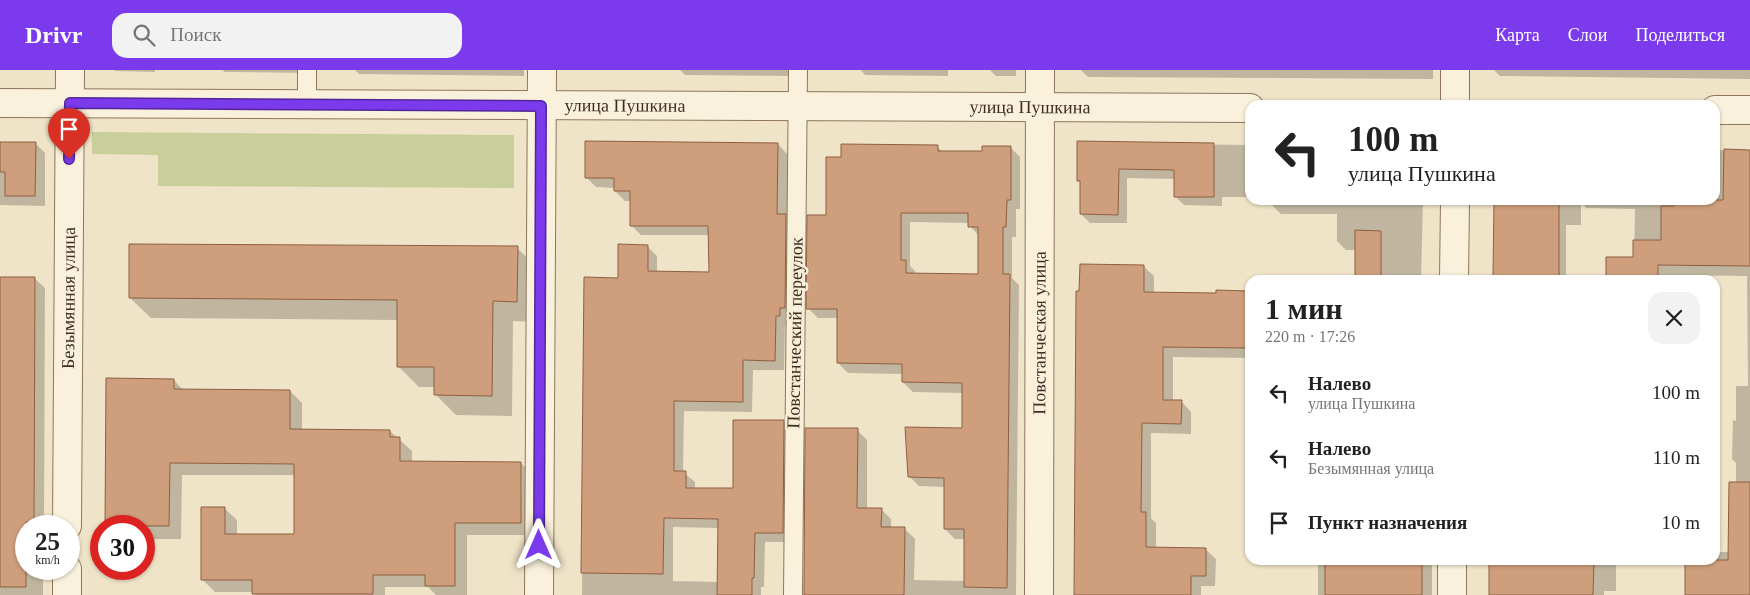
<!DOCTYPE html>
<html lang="ru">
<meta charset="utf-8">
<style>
body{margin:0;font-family:Georgia,serif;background:#f2f2f2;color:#222;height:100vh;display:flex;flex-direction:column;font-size:19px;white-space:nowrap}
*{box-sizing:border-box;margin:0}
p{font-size:16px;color:#767676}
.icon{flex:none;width:28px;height:28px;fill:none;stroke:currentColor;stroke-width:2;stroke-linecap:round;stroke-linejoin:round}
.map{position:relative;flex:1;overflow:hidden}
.drawer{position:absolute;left:1245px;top:205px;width:475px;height:290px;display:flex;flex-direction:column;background:#fff;border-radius:15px;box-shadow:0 1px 4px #0004}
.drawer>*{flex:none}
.banner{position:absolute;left:1245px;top:30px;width:475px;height:105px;border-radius:15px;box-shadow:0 1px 4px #0004;background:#fff;color:#222;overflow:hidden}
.speed{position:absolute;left:15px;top:445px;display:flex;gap:10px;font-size:25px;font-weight:700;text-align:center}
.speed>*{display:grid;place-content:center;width:65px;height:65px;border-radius:50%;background:#fff;box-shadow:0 1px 4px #0004;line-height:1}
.speed small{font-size:12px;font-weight:400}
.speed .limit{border:8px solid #d22;background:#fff;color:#111}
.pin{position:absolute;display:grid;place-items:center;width:42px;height:42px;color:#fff;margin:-51px -21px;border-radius:50% 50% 50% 0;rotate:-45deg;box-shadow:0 0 5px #0007}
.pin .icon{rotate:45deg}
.me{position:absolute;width:55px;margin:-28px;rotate:0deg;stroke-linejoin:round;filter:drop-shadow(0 0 4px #0008)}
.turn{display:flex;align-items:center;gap:18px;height:105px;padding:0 20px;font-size:22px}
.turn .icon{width:65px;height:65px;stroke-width:2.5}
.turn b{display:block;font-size:35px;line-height:42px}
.round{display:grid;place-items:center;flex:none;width:52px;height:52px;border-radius:15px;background:#f2f2f2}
.overview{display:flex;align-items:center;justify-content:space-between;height:85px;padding:0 20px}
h1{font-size:30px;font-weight:600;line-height:38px}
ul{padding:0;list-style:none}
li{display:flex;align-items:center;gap:15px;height:65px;padding:0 20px}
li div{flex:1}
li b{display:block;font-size:19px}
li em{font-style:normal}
header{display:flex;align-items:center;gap:30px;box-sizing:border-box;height:70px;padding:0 25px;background:#7c3aed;color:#fff}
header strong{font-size:24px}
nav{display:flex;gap:28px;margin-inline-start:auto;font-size:18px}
.search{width:350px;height:45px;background:#f2f2f2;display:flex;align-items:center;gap:12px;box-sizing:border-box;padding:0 18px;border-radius:15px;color:#767676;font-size:19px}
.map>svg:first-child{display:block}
</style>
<header>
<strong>Drivr</strong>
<div class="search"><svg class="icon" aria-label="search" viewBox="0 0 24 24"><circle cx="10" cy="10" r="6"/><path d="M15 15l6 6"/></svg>Поиск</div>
<nav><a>Карта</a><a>Слои</a><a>Поделиться</a></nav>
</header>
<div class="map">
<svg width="1750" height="525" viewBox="0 0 1750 525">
<rect width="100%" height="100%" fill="#f0e4c8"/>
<path fill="#c9cf9b" d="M92 62 514 65V118L158 116V85L92 84Z"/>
<g fill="#0003" fill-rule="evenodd">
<path d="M114 0H155V2L116 1Z"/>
<path d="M222 0H311V3L225 2Z"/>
<path d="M355 0H524V6L359 4Z"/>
<path d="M680 0H793V6L685 5Z"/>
<path d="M861 0H968H948V6L865 5Z"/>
<path d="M990 0H1016V6H996Z"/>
<path d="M1081 0H1433V9L1088 7Z"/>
<path d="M1494 0H1750V9L1500 6Z"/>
<path d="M0 73H35L45 83V136L0 135Z"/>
<path d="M1078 73 1250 75V127H1222V136L1184 135 1175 126V109L1127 108V153H1090L1081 144V113L1078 110Z"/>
<path d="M778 74 787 84V147L795 156 789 255H785L784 300H753L752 342 684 341 683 402 695 412V419L734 420 784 352 793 362 792 472H765L764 517H761V525H582L585 209H619L647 176 657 186V202L710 203 709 165H641L631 155V131H625L615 121V118L596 117 586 107ZM673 457 719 458V512L673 511Z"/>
<path d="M937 77 943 82H983L1010 77 1020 87V139H1016V167H1012V208L1019 215 1016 525H804L857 360 867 370V439H881L891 449V459H905L915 469 914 510 965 511V469H955L945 459V417L919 416 909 406 963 359V323L913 322 903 312V304L848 303 838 293V248H818L808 238 827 146ZM910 152 970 153V156L979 166 980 205 915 204V201L910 196Z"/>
<path d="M1715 80 1750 81V525H1686L1687 490H1715V482H1729L1736 453V393L1732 389 1733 350 1736 351V316H1748L1747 206 1668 205V210H1608L1607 209 1634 188 1635 139 1586 138 1581 132V155H1566V210H1494L1495 130H1715Z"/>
<path d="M1272 130H1423L1421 210H1356V180H1346L1337 171V144H1281L1271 134Z"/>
<path d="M517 178 538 198 537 252 513 251 512 346 456 345 436 325V317H419L398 296 399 250 151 248 130 228Z"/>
<path d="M1143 196 1154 206V224H1217V222H1250V288L1173 287V331H1181L1191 342V364L1151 363V448L1156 453V478L1205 479 1216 489 1215 516H1201V525H1075Z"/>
<path d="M0 208H34L45 218 44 456H26V499H43V525H0Z"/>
<path d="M107 310H174L183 320 290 321 302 333V360L390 361 412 381V393H521L533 406V465H467V525H436L428 517H385V525H256L254 522H215L202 509 224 438 237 450V465L295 466V405H182L181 469H144V456H106Z"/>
<rect x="1318" y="490" width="114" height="35"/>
<path d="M1491 490H1616V521H1604V525H1490Z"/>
</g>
<g fill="#cf9f7d" stroke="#8d5f41" fill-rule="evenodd">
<path d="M585 71 778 73 777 144H786L785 238H780V246H776L775 291 743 290V332L674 331V401H686V418H733V350H784L783 463H755L754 508H752V525H717L718 449 664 448 663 504 581 503 584 207 618 208V174L648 175V201L709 202 708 156H630V121H614V108H585Z"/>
<path d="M1077 71 1214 73V127H1174V100L1119 99 1118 145 1080 144V111H1077Z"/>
<path d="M0 72H36L35 126H5V102H0Z"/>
<path d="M841 74 938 75V81H982V76H1011V130H1007L1006 157H1003V204H1010L1007 518 964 517V459H944V408L908 407 905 357 962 358V313L902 312V294L837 293V239H806L807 145H826V87H841ZM901 143H968V157H978V204L906 203V190H901Z"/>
<path d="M1724 79 1750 80V196L1658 195V210L1606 209V187H1633V170H1661V136H1674V130H1723Z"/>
<path d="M1494 130H1559V207L1493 206Z"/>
<path d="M1355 160 1381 161V210H1355Z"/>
<path d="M129 174 518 176 517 232 493 231 492 326 434 325V297H397V230L129 228Z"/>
<path d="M1080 194 1144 195V222L1216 223V220L1249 221 1248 278 1163 277V330H1182L1181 354 1142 353 1141 442H1146V477L1206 478V506H1191V525H1074L1076 221H1079Z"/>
<path d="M0 207H35L34 452H26V517H0Z"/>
<path d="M106 308 174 309V319L290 320V359L390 360V367H400V391L521 392V453H455V516H425V505H373V524H252V510H201V437H225V464H294V394L170 393 169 456H105Z"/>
<path d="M805 358H858L857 438H882L881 457H905L904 525H804Z"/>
<path d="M1729 412H1750V525H1685V490H1728Z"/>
<rect x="1325" y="490" width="97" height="35"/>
<path d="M1489 490H1594L1593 525H1489Z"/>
</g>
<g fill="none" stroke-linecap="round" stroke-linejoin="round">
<defs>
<g id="lane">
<path d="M307 35V0"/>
<path d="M793 525 798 0"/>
</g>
<g id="street">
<path id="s1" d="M0 33 1250 38"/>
<path d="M1455 35V0"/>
<path d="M1715 40H1750"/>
<path d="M1454 210 1455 130"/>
<path id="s2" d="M67 456 70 0"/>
<path d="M67 525V499"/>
<path d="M539 525 542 0"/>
<path id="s3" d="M1039 525 1040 0"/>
<path d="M1452 525V490"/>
</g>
</defs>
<use href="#lane" stroke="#8d765c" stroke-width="20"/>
<use href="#street" stroke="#8d765c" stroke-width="30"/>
<use href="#lane" stroke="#faf1dc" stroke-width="18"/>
<use href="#street" stroke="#faf1dc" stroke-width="28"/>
</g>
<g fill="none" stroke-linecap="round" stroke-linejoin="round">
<defs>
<path id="route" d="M69 89 70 33 541 36 539 475"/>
</defs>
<use href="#route" stroke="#51269a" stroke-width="12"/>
<use href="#route" stroke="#7c3aed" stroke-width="9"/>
</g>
<g text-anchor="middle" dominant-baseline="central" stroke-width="5" stroke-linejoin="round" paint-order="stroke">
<g font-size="18" fill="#3d2e20" stroke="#f7eed8">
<text stroke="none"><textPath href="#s1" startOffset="625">улица Пушкина</textPath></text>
<text stroke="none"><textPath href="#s1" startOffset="1030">улица Пушкина</textPath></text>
<text stroke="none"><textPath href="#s2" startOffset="228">Безымянная улица</textPath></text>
<text transform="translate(795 263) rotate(-89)">Повстанческий переулок</text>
<text stroke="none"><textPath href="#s3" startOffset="262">Повстанческая улица</textPath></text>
</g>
</g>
</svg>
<div class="speed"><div>25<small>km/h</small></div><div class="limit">30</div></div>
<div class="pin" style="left:69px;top:89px;background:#d93025"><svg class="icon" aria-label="arrive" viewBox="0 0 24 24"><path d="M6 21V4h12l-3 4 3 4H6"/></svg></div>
<svg class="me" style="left:539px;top:475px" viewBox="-20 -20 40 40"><path d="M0-17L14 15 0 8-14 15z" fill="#7c3aed" stroke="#fff" stroke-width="4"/></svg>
<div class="banner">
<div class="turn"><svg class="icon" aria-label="left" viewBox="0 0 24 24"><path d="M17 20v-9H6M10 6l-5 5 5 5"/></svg><div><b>100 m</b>улица Пушкина</div></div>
</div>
<section class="drawer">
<div class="overview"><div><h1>1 мин</h1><p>220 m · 17:26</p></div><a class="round"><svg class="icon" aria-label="close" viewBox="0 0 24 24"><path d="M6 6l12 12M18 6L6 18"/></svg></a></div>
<ul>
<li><svg class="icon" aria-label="left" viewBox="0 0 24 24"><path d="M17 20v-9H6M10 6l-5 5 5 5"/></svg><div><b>Налево</b><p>улица Пушкина</p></div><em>100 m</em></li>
<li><svg class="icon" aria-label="left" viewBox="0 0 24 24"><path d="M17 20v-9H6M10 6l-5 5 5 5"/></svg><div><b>Налево</b><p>Безымянная улица</p></div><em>110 m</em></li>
<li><svg class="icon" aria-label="arrive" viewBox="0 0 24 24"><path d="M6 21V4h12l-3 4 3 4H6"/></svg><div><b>Пункт назначения</b></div><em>10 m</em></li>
</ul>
</section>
</div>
